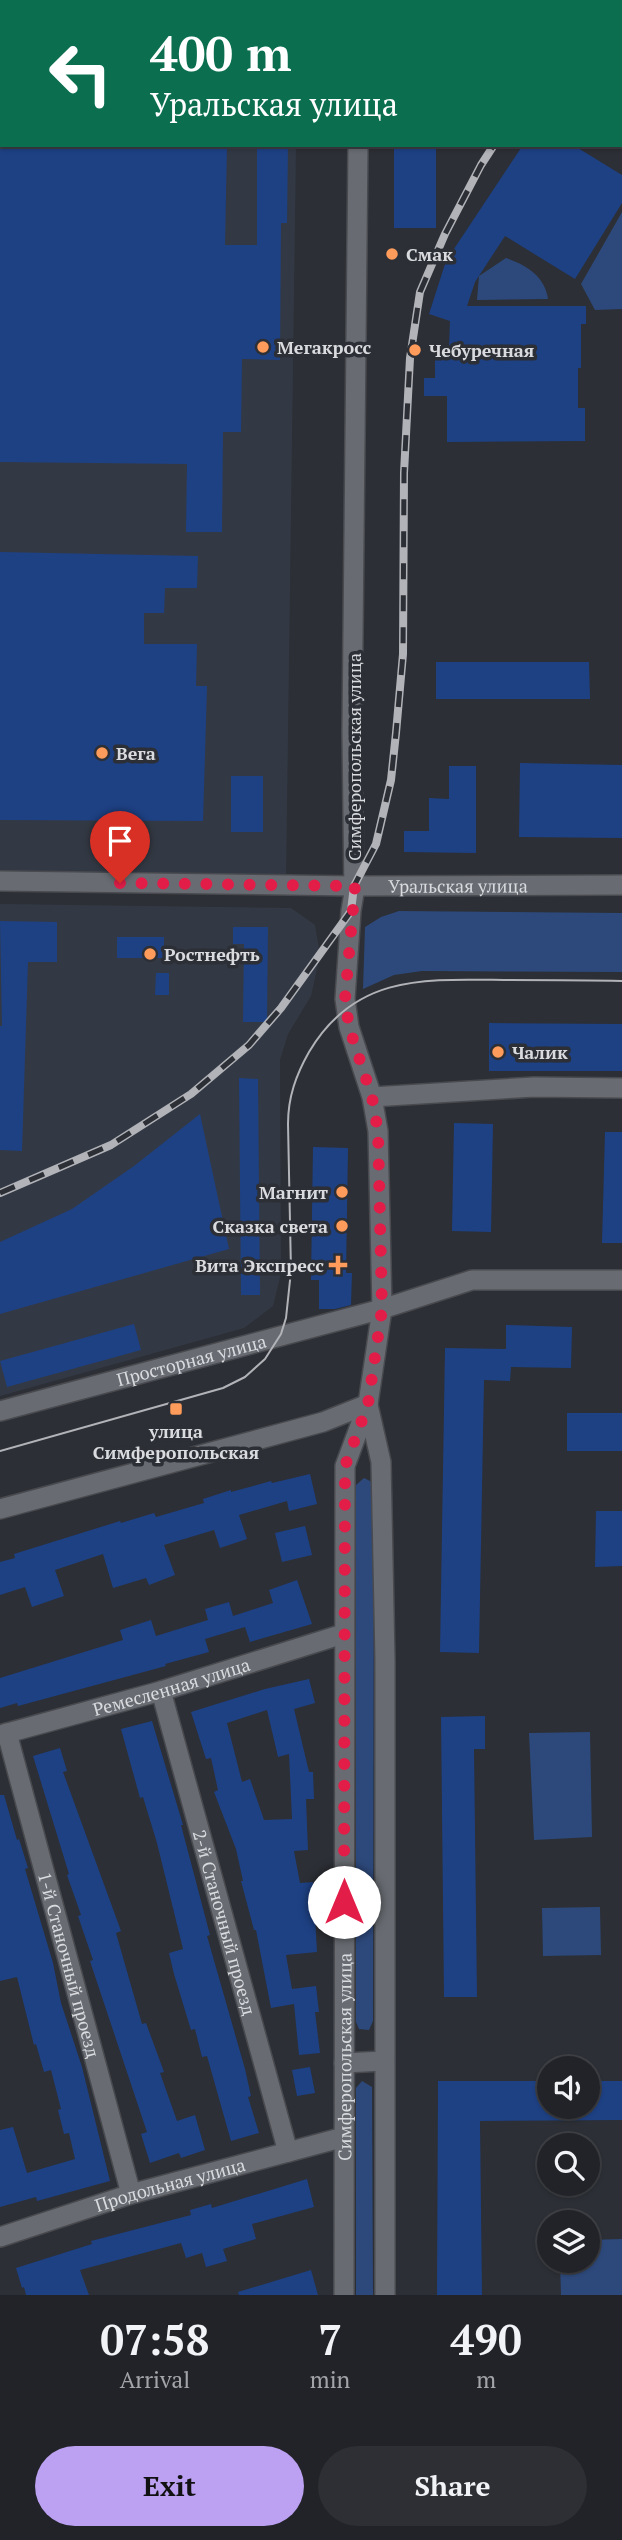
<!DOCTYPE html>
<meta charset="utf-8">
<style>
body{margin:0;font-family:"PT Serif",serif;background:#2d2f34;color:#f1f3f6;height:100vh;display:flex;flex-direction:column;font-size:26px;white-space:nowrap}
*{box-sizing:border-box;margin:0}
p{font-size:23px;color:#a2a4a8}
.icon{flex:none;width:38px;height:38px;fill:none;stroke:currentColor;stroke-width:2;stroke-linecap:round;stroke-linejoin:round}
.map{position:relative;height:2295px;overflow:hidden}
.sheet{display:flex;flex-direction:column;background:#212328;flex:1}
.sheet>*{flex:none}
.hud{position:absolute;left:0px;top:0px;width:623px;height:147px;box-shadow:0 2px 5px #0004,0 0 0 2px #3e4045;background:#0b6e4f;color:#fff;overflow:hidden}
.controls{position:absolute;left:537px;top:2056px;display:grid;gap:14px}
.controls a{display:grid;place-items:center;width:63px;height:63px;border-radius:50%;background:#212328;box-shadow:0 2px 5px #0004,0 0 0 2px #3e4045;font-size:35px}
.pin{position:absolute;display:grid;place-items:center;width:60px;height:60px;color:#fff;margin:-72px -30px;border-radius:50% 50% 50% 0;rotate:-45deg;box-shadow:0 0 7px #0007}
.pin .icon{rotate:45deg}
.me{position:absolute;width:77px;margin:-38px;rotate:0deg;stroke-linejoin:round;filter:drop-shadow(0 0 5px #0008)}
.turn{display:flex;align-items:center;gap:24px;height:147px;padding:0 35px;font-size:32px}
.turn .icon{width:91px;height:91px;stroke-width:2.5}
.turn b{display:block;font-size:49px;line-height:60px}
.eta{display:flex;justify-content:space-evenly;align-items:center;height:119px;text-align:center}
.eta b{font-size:42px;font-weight:700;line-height:49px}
.primary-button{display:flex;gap:14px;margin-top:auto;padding:14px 35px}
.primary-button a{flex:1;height:80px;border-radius:42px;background:#bca0f2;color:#111;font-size:28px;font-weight:700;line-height:80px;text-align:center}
.primary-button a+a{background:#2d2f34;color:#f1f3f6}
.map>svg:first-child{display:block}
</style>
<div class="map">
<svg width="622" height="2295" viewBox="0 0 622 2295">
<rect width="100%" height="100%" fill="#2c2f35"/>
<g fill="#333944">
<path d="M0 0H300L2 2V145H296L286 879 0 873Z"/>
<path d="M0 904 291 908 315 925 320 955 311 996 288 1034 280 1060 281 1273 273 1306 244 1328 0 1396Z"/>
</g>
<g fill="#2d497b">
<path d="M622 212V309L595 310 581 284Z"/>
<path d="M506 258C527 265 545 277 548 299L477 300 479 276Z"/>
<path d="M399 911 622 913V972L422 971 394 975 363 989 365 927 381 917Z"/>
<path d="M364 1478 374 1483 373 2021 369 2030 359 2029 356 2022V1485Z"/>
<path d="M590 1732 592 1837 534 1840 529 1733Z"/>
<path d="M600 1907 601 1955 543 1956 542 1908Z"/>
<path d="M362 2081 372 2087 373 2295H356V2088Z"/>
<path d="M622 2239V2295H561L560 2261H588V2240Z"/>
</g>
<g fill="#1e4184" fill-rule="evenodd">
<path d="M0 145H227L225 245H257V145H288L287 223H281L280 360 242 359 241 432H223L222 532H186L187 464 0 462Z"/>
<rect x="394" y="145" width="42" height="83"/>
<path d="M523 145H573L622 175V203L575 279 505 236 475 282 467 306H586V324H581V368H578V408H585V441L447 442V396H424V378H435V348H449L450 321 429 314 446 261Z"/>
<path d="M0 552 198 556 197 588H165L164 613H144V644H197L196 686H207L203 821 0 820Z"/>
<path d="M436 662H589L590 699H436Z"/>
<path d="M520 763 622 765V838L519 837Z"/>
<path d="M449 766H476V853L404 852V831H429V798L449 799Z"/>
<rect x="231" y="776" width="32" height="56"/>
<path d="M0 921 57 922V962H28L22 1151 0 1150V1026H2Z"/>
<path d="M233 927H268L267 1022H243L244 944H233Z"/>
<rect x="117" y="937" width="47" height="21"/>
<path d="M156 973H169V995H155Z"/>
<path d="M489 1023 622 1024V1071H489Z"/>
<path d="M239 1078 258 1079 260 1295H241Z"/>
<path d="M200 1114 229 1249 0 1314V1242L72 1209 134 1166Z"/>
<path d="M454 1123 493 1124 491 1232 452 1231Z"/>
<path d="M605 1132H622V1243H602Z"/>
<path d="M313 1147 348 1148 346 1273H352L351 1305 335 1309H319V1280H311Z"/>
<path d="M134 1324 141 1350 7 1387 0 1361Z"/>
<path d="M506 1325 572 1327 571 1368 511 1367 510 1381 484 1380 479 1653 440 1652 445 1348 506 1349Z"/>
<rect x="567" y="1413" width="55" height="38"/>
<path d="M310 1474 317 1504 289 1511 287 1501 239 1515 247 1539 220 1548 214 1530 164 1545 175 1575 149 1585 146 1578 113 1588 103 1554 55 1570 64 1596 32 1607 25 1587 0 1595V1562L15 1558 14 1554 120 1521 121 1523 154 1513 156 1517 204 1503 203 1499 231 1490V1492L271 1481 272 1483Z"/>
<path d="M596 1511H622V1566L595 1567Z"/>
<path d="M305 1526 312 1555 282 1562 275 1533Z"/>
<path d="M297 1580 312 1624 250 1642 245 1627 205 1639 209 1652 165 1664 166 1666 18 1706 17 1703 0 1708V1678L123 1640 120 1630 151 1620 156 1636 208 1620 205 1609 229 1602 233 1616 273 1603 269 1590Z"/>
<path d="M309 1679 315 1703 294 1709 309 1772H313L314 1799H306L308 1850 294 1851 300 1883 313 1882 317 1952 286 1955 292 1989 316 1986 319 2012H315L320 2053 299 2055 294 2004 271 2008 256 1930H254L241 1881H243L236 1849 214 1792 218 1790 211 1758 206 1759 191 1712 265 1689ZM267 1710 278 1757 289 1754 292 1819 264 1820 250 1779 242 1782 227 1723Z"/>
<path d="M485 1716V1749H474L477 1997H444L441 1717Z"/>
<path d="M152 1721 183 1825H181L210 1935 207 1936 245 2069 251 2096 248 2097 259 2133 231 2141 207 2056 202 2057 195 2029 191 2030 174 1974 169 1953 183 1949 157 1843 143 1797 140 1798 121 1729Z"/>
<path d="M60 1748 67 1771 63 1772 121 1931 116 1933 142 2024 146 2023 164 2072 160 2073 177 2121 195 2115 205 2150 181 2158 179 2153 150 2163 141 2134 147 2132 90 1961 93 1960 78 1916 81 1915 67 1875 69 1874 33 1756Z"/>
<path d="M0 1795H4L17 1840 19 1839 28 1868 25 1869 53 1963 61 2003 82 2067 110 2181 37 2201 36 2197 0 2207V2130L13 2127 27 2173 75 2159 69 2133 64 2134 58 2110 61 2109 51 2070 44 2072 36 2044 34 2045 17 1977 0 1981Z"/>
<path d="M310 2067 315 2093 297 2096 292 2070Z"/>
<path d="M438 2081H550V2107H588V2081H622V2120L480 2121 482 2295H437Z"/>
<path d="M307 2179 314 2207 252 2224 256 2239 223 2249 227 2261 206 2267 202 2253 186 2258 181 2243 80 2270 89 2295H26L24 2287 22 2288 16 2268 92 2244 91 2241 191 2215 190 2210 211 2204 212 2208Z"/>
<path d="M311 2270 318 2295H239L238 2292Z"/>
</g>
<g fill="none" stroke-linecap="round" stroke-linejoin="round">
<defs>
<g id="minor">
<path d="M382 1309 472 1280H622"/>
<path id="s1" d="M161 1691 288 2152"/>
<path id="s2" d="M7 1733 131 2194"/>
<path id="s3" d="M0 1735 161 1691 343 1634"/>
<path id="s4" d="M0 2237 131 2194 344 2137"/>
</g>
<g id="tertiary">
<path d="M343 0V2"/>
<path d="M372 1097 534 1087 622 1088"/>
<path d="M368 1405 381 1462 385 1660V2295"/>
<path id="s5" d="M0 1411 382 1309"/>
<path d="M0 1509 323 1422 368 1404"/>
<path d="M344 2063 384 2061"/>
<path id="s6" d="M344 2295 345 1466 368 1404 382 1309 378 1131 372 1097 349 1027 345 999 351 911 354 893 352 732 358 145"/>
</g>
<g id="secondary">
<path id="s7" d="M0 881 354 886 622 885"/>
</g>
</defs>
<use href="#minor" stroke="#484a4f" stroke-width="22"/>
<use href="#tertiary" stroke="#484a4f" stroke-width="22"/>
<use href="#secondary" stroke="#484a4f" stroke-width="22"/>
<use href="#minor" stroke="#686c72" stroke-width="19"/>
<use href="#tertiary" stroke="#686c72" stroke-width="19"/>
<use href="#secondary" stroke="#686c72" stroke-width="19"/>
<path stroke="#b1b3b8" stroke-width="2" d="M0 1451 223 1388 245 1377 265 1359 281 1334 286 1318 291 1271 288 1124C288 1097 296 1075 309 1052 355 974 425 979 504 980 543 980 583 980 622 981"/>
<defs>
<g id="rail">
<path d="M621 11 622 10"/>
<path d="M0 1193 111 1145 191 1094 249 1045 281 1008 351 911 354 886 376 844 391 780 396 733 403 654 404 473 410 358 420 292 445 234 481 165 494 145"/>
</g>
</defs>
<use href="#rail" stroke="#b1b3b8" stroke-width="8"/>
<use href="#rail" stroke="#2c2f35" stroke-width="5" stroke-dasharray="16" stroke-linecap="butt"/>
</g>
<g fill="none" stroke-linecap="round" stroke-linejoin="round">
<path stroke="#e11d48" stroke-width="12" stroke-dasharray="0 21.6" d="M120 883 355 886 345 999 349 1027 372 1097 378 1131 382 1309 368 1404 345 1466 344 1902"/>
</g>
<g fill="#ff9b5b" stroke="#2c2f35" stroke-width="2.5">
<circle cx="392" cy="254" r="7"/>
<circle cx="263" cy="347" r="7"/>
<circle cx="415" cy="350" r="7"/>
<circle cx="102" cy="753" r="7"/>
<circle cx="150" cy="954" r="7"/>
<circle cx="498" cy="1052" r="7"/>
<circle cx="342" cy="1192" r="7"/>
<circle cx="342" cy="1226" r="7"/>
<path d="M334.5 1254.5h7v7h7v7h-7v7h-7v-7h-7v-7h7z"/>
<rect x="169" y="1402" width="14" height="14" rx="3.5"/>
</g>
<g text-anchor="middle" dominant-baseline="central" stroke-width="7" stroke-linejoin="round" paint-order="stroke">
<g font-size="18" font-weight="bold" fill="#d9dbdf" stroke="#2c2f35" text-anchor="start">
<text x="406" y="254">Смак</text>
<text x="277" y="347">Мегакросс</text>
<text x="429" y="350">Чебуречная</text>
<text x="116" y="753">Вега</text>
<text x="164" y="954">Ростнефть</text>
<text x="512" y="1052">Чалик</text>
<text x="328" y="1192" text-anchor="end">Магнит</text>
<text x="328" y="1226" text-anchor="end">Сказка света</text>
<text x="324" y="1265" text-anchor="end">Вита Экспресс</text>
<text x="176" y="1431" text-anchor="middle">улица<tspan x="176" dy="21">Симферопольская</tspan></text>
</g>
<g font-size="18" fill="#d9dbdf" stroke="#2c2f35">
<text transform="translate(354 757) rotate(-90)">Симферопольская улица</text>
<text stroke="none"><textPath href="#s7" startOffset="458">Уральская улица</textPath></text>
<text stroke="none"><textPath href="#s5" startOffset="198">Просторная улица</textPath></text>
<text stroke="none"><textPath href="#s3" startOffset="178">Ремесленная улица</textPath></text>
<text stroke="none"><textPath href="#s1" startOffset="240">2-й Станочный проезд</textPath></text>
<text stroke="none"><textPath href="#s2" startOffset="240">1-й Станочный проезд</textPath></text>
<text stroke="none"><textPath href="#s6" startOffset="238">Симферопольская улица</textPath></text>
<text stroke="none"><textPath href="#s4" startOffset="178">Продольная улица</textPath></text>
</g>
</g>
</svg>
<div class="controls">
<a><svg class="icon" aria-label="sound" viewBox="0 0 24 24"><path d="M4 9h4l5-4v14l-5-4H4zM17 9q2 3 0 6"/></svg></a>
<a><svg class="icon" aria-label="search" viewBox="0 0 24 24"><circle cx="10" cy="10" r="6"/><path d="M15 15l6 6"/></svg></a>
<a><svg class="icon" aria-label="layers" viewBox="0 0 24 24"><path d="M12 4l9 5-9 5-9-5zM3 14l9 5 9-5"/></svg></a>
</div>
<div class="pin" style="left:120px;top:883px;background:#d93025"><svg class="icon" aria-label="arrive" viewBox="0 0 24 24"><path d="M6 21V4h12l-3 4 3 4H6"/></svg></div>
<svg class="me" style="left:344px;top:1902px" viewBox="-20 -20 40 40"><circle r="19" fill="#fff"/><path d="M0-13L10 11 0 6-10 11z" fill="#e11d48"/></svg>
<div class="hud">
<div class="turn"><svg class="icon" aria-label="left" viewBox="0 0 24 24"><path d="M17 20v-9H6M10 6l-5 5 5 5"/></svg><div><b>400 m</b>Уральская улица</div></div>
</div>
</div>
<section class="sheet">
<div class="eta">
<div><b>07:58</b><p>Arrival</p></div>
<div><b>7</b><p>min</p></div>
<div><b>490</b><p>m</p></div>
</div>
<div class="primary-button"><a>Exit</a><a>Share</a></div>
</section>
